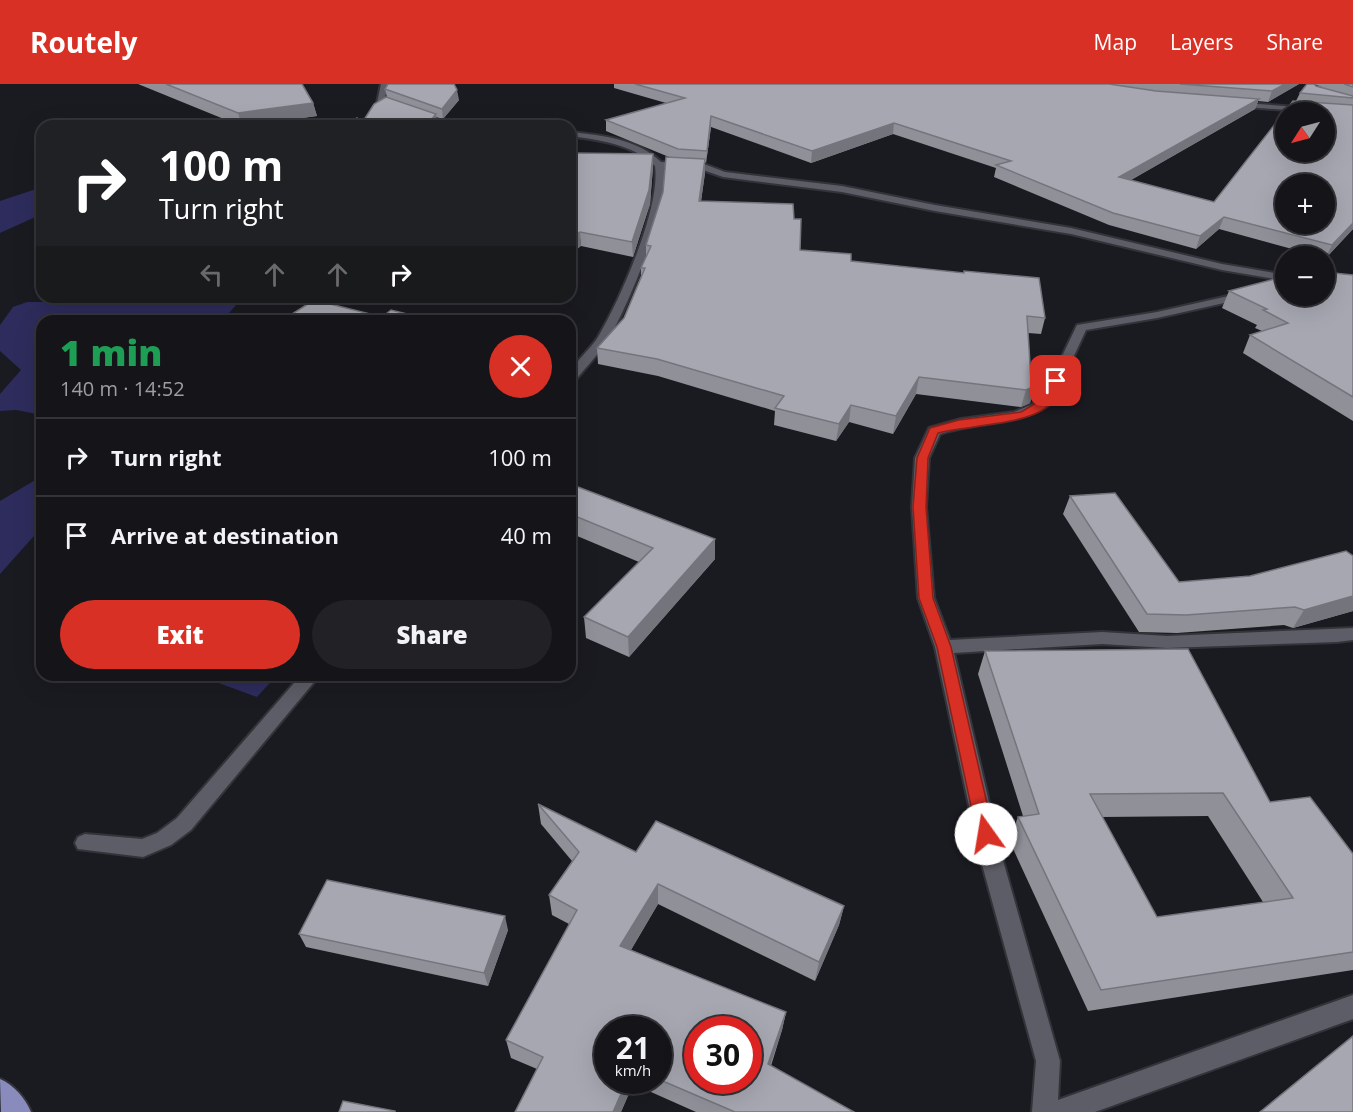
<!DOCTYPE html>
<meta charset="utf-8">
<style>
body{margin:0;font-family:"Open Sans",sans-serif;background:#212126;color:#f1f3f6;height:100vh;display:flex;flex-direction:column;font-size:22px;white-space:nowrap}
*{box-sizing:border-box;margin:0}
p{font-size:20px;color:#9d9ea2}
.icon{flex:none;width:33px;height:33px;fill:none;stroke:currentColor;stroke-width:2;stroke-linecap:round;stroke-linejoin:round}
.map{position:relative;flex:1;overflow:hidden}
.details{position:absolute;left:36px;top:231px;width:540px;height:366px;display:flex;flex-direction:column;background:#141419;border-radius:18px;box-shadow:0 6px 24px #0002,0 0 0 2px #333338}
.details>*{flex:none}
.banner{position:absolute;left:36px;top:36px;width:540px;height:183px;border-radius:18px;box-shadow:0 6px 24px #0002,0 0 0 2px #333338;background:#202124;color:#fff;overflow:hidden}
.needle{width:39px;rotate:234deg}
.fabs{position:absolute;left:1275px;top:18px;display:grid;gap:12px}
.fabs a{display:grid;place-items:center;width:60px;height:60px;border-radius:50%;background:#141419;box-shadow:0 6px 24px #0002,0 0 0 2px #333338;font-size:30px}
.speed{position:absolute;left:594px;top:932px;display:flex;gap:12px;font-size:30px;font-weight:700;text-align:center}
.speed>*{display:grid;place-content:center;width:78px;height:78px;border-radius:50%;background:#141419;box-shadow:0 6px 24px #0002,0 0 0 2px #333338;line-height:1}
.speed small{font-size:15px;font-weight:400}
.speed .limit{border:9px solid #d22;background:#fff;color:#111}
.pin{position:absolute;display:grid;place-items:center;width:51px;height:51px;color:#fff;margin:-26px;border-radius:12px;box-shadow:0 3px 9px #0006}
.me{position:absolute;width:66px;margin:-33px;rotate:347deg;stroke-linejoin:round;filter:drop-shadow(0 0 4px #0008)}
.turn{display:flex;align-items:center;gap:21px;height:126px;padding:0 24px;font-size:27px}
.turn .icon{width:78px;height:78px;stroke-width:2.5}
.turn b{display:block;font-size:42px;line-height:51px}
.lanes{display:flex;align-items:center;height:57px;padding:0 24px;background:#0003;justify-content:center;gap:30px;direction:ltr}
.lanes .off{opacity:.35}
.round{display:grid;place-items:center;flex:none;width:63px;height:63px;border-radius:32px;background:#212126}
.overview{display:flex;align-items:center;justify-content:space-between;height:102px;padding:0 24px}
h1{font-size:36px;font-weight:800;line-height:45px;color:#1e9e55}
.action{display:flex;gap:12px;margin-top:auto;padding:12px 24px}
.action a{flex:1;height:69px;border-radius:36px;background:#d93025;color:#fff;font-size:24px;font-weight:800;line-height:69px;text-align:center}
.action a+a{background:#212126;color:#f1f3f6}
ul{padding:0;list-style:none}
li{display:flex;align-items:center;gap:18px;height:78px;padding:0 24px;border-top:2px solid #333338}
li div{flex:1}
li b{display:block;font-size:22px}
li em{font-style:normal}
header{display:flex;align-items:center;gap:36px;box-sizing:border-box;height:84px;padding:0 30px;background:#d93025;color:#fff}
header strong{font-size:28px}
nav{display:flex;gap:33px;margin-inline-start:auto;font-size:21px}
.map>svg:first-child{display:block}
</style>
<header>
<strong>Routely</strong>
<nav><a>Map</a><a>Layers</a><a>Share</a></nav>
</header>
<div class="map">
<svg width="1353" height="1028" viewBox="0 0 1353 1028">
<rect width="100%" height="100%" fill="#1a1a21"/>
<g fill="#2d2c5c">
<path d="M42 103V130L0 149V117Z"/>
<path d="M110 213H243L222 237H42V331L16 326 0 327V310L21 286 0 267V241L13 223 27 218H86Z"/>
<path d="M42 392V443L0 490V417Z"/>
<path d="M197 591H277L257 613Z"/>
</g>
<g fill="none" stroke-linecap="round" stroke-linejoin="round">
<defs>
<g id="minor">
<path d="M381 0H389L384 16 455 42H443L377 19Z"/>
<path d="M1230 18 1353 27V31L1233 22 1229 20Z"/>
<path d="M570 48C601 51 638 55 661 78L704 80 725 88 842 102 935 121 1071 144 1222 180 1286 191V197L1222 186 1071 150 935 127 842 108 723 93 703 86 664 84C670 122 629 220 609 254 599 270 586 283 574 298L570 299C570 279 588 269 598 253 620 216 661 123 655 82 633 60 599 56 570 52Z"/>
<path d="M1286 199V205L1157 234 1086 246 1052 319C1019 343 977 337 940 350L929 374 926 423 934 514 950 556 1102 548 1167 552 1353 544V556L1337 558 1167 564 1102 560 954 569 1002 773 1060 977 1058 1016 1353 911V935L1095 1028H1032L1036 977 980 773 935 563 918 514 912 423 915 374 929 344 961 335 1014 328 1033 320 1042 314 1077 241 1157 228Z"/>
<path d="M301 591H320L191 746 171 761 143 773 78 765 75 759 78 753 85 750 142 755 157 749 177 734Z"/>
</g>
<path id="primary" d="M0 995C14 1001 25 1014 31 1028H1Z"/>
</defs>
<use href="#minor" stroke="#333439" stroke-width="4"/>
<use href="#primary" stroke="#333439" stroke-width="4"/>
<use href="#minor" fill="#5c5d66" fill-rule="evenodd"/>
<use href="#primary" fill="#888bbb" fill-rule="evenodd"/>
</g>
<g fill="#8f9098" fill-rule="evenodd">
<path d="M138 0H302L313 19 317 32 241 42Z"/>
<path d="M614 0H1299L1268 18 1258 17 1255 25 1131 96 1214 118 1296 17 1300 9 1316 2 1322 3 1314 0H1353V145L1325 175 1324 172H1318L1219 145 1196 165 1109 141 994 93 996 84 893 50 811 79 711 43 706 79 705 78V89L701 117 794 135 800 166 851 177 1045 234 1041 250 1028 249 1031 296 1035 302 1030 319 1021 323 916 310 893 350 849 338 836 357 774 341 775 327 658 292 598 280 597 264 624 234 641 192V184L646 172V161L663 108 669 73 606 47V36L666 19 614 4Z"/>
<path d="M385 5 459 16 443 35 436 33 437 42H342L362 39 387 13Z"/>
<path d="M570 69 653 70V83L650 120 633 173 581 162Z"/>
<path d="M1353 191V337L1243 269 1250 251 1262 247 1255 244 1257 241 1222 224 1229 207Z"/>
<path d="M570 400 715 475 629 573 586 554 584 533 639 478 570 449Z"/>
<path d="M1070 412 1179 498 1250 492 1353 472V527L1293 544 1284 541 1177 549 1139 548 1063 430Z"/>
<path d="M985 567 1270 718 1353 770V886L1088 927 1009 756 1018 733 1023 732 978 590ZM1208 732 1263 818 1157 833 1102 733Z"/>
<path d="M538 720 636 768 844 822 839 841 815 897 658 820 631 866 786 928 782 946 771 982 854 1028H696L633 1000 621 1028H515L537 985 511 974 506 956 569 840 552 831 549 811 572 777 541 740ZM658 945V996H608Z"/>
<path d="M508 846 488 902 306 863 299 850Z"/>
</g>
<g fill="#74757c">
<path d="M1285 0H1299L1268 18 1272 7Z"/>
<path d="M457 6 459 16 443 35 442 25Z"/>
<path d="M1259 15 1255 25 1115 105 1119 93Z"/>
<path d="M313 19 317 32 246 42H242L238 29Z"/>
<path d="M436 30 437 42H426Z"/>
<path d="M711 32V43L706 79 707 67Z"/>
<path d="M894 39 893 50 811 79 812 67Z"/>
<path d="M653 70V83L650 120 633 173 632 158Z"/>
<path d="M705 75V89L699 132V117Z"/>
<path d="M1224 133 1219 145 1196 165 1200 152Z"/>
<path d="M1353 139V145L1325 175 1332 161Z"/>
<path d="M580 148 581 162 570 171V155Z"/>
<path d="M919 293 916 310 893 350 896 332Z"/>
<path d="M1035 302 1030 319 1021 323 1026 306Z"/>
<path d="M851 321 849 338 836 357 839 340Z"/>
<path d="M715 455V475L629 573 628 553Z"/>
<path d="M1353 512V527L1293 544 1304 526Z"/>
<path d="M658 800V820L622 881 620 862Z"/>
<path d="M844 822 839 841 815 897 819 878Z"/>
<path d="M505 832 508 846 488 902 484 889Z"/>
<path d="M786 928 782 946 765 997 768 980Z"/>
<path d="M627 996H633V1000L621 1028H613Z"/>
</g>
<g fill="#a6a7b1" stroke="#74757c" stroke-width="1.5" fill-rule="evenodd">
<path d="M166 0H302L313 19 238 29Z"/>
<path d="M388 0H454L457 6 442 25 385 5Z"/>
<path d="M635 0H1109L1156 7 1259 15 1119 93 1214 118 1293 17 1353 21V139L1332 161 1224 133 1200 152 1113 129 996 81 1011 77 894 39 812 67 711 32 707 67 678 65 606 36 685 14ZM1286 28H1324V68H1286ZM1286 100H1324V140H1286Z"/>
<path d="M1180 0H1285L1272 7Z"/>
<path d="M1307 0H1314L1316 2 1353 12V14L1300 9Z"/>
<path d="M1344 0H1353V3Z"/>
<path d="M386 13 436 30 426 42H342L357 34 362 39 374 20Z"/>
<path d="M570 69 653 70 649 106 632 158 580 148 570 155Z"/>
<path d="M666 73 705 75 699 117 793 120 794 135H801L800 166 851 170V177L964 189V187L1039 194 1045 234 1027 232 1031 296 1035 302 1026 306 919 293 896 332 851 321 839 340 775 324 784 312 657 275 597 264 624 234 645 184H641L651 162 646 161 663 108Z"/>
<path d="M1324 188 1353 191V313L1250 251 1288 239 1263 226 1267 225 1229 207 1286 192V212H1324Z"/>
<path d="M314 216 382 233 391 226 436 237H281Z"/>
<path d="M570 400 715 455 628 553 584 533 653 464 570 430Z"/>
<path d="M1115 409 1179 498 1250 492 1346 467 1353 472V512L1304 526 1295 523 1186 531 1147 530 1070 412Z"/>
<path d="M1188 565 1270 718 1310 713 1353 770V868L1101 906 1018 733 1039 730 985 567ZM1223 709 1293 814 1157 833 1090 710Z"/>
<path d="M538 720 636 768 656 737 844 822 819 878 658 800 620 862 786 928 768 980 854 1028H735L658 995V945H608V996H627L613 1028H515L543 973 506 956 577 826 549 811 579 768ZM698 945H748V996H698Z"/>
<path d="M327 796 505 832 484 889 299 850Z"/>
<path d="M1353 952V1028H1260Z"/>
<path d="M343 1017 395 1027V1028H339Z"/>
</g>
<path fill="#d93025" stroke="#8d1f18" stroke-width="1.5" d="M1056 294 1061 297C1058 304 1056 313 1051 319 1033 341 967 341 938 349L928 374 926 423 933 514 951 563 994 750 992 755 986 757 980 755 977 750 937 563 919 514 913 423 917 374 930 344 959 336 1021 328 1043 315 1051 297Z"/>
</svg>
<div class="fabs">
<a><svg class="needle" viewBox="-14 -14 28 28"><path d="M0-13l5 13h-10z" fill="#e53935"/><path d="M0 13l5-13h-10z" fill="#9d9ea2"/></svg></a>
<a>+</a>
<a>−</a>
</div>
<div class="speed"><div>21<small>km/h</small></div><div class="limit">30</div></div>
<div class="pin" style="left:1056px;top:297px;background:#d93025"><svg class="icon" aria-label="arrive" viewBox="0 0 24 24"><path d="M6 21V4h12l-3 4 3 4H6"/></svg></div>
<svg class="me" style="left:986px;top:750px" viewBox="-20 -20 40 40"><circle r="19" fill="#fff"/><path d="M0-13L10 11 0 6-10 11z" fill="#d93025"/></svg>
<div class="banner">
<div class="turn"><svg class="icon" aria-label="right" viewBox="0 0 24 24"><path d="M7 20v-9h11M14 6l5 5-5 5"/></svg><div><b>100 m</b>Turn right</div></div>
<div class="lanes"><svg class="icon off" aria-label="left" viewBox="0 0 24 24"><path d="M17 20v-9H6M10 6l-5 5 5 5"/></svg><svg class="icon off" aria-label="ahead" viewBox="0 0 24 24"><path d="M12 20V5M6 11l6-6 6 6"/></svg><svg class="icon off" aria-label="ahead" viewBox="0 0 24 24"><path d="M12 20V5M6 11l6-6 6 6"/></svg><svg class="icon" aria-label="right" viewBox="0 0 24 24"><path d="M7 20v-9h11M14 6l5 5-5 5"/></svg></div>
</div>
<section class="details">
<div class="overview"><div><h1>1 min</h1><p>140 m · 14:52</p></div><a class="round" style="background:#d93025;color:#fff"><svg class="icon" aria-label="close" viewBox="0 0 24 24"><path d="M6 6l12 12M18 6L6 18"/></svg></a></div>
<ul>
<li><svg class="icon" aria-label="right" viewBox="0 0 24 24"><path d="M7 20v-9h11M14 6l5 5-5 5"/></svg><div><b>Turn right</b></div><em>100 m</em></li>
<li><svg class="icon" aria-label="arrive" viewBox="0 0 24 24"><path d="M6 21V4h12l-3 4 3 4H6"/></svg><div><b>Arrive at destination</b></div><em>40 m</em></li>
</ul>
<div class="action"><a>Exit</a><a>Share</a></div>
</section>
</div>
